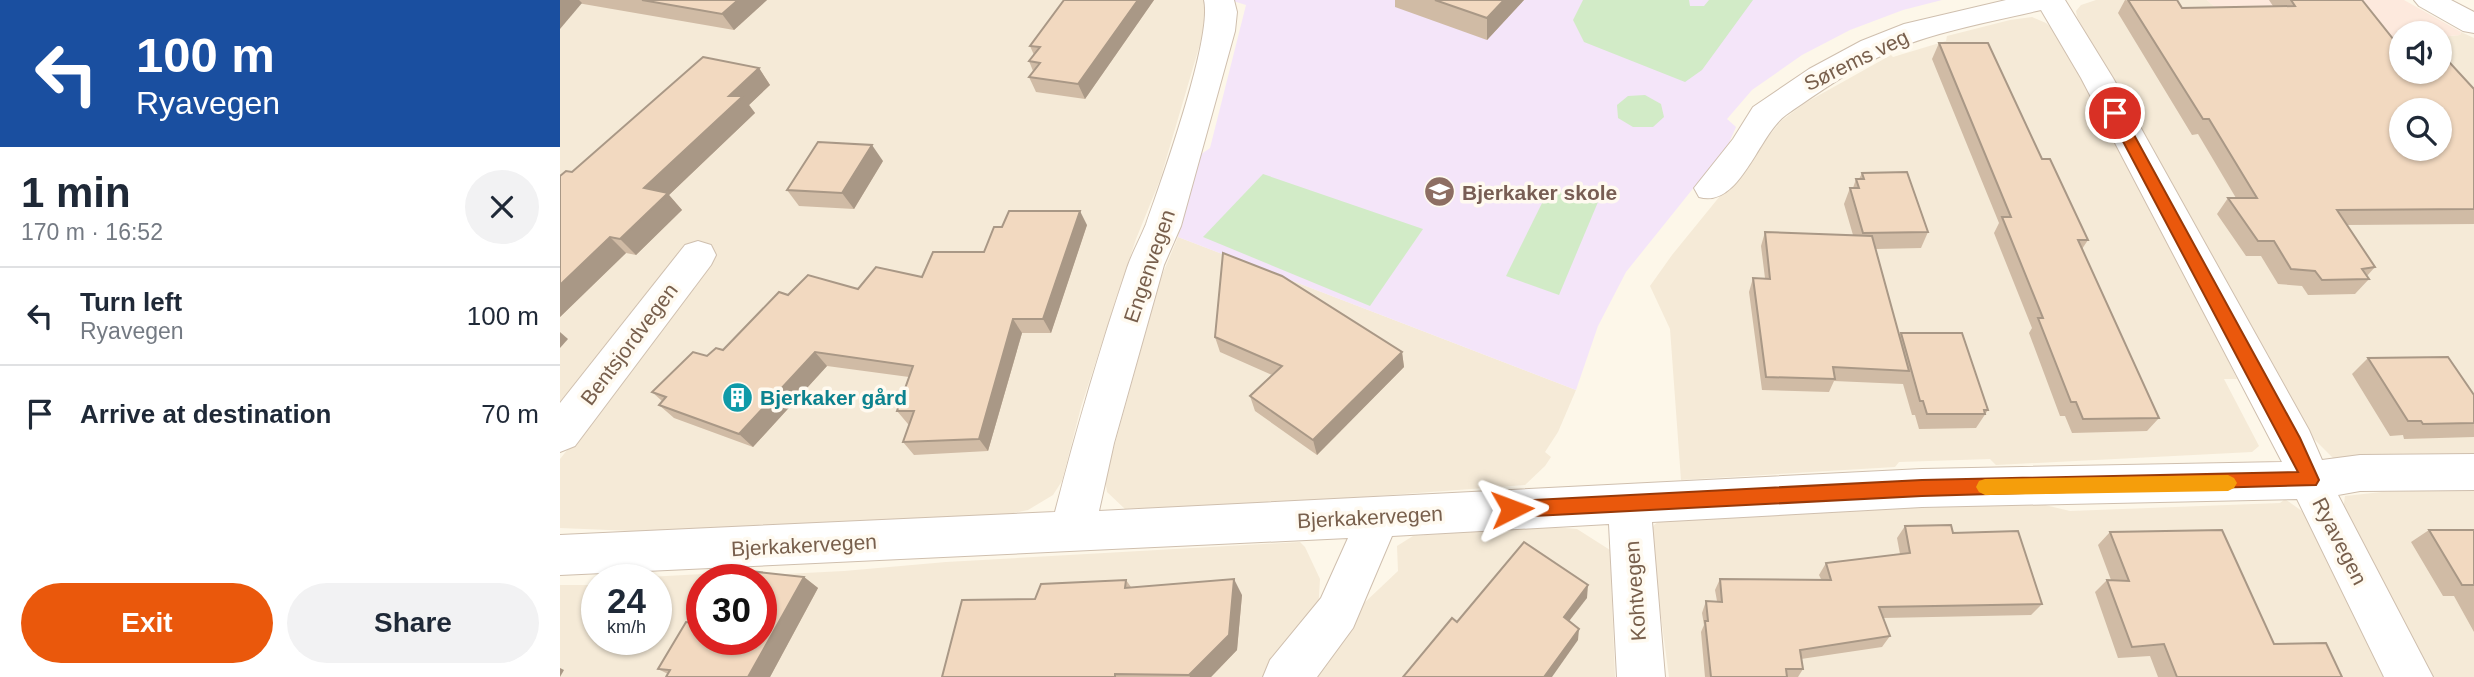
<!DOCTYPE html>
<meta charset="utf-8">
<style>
body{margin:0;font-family:Arial,sans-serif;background:#f2f2f3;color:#1f2937;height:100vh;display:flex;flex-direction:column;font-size:26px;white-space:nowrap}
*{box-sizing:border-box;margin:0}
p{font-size:23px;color:#747a83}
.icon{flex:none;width:38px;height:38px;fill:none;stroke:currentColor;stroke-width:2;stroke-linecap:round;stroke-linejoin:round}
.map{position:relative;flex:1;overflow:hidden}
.panel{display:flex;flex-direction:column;background:#fff;width:560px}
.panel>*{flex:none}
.banner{background:#1a4fa0;color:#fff;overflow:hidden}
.controls{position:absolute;left:1829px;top:21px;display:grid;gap:14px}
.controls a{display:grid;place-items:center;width:63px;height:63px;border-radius:50%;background:#fff;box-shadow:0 2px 5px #0004;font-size:35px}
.speed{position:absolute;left:21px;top:564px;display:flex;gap:14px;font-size:35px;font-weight:700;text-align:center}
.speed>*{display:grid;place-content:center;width:91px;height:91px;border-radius:50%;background:#fff;box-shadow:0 2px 5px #0004;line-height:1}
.speed small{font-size:18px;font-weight:400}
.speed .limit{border:10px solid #d22;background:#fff;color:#111}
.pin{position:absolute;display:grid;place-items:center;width:60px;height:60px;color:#fff;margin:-30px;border:4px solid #fff;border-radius:50%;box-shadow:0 2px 7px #0007}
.me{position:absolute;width:77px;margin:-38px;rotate:87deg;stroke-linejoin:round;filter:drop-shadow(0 0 5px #0008)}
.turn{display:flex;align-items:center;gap:24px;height:147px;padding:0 21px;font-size:32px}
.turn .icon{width:91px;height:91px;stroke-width:2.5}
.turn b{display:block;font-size:49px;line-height:60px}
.round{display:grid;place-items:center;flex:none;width:74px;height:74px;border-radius:37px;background:#f2f2f3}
.head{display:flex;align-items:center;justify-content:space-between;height:119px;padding:0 21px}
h1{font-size:42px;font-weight:800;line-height:52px}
.action{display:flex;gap:14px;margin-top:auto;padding:14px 21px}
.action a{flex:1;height:80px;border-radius:42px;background:#ea580c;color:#fff;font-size:28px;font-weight:800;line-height:80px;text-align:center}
.action a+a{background:#f2f2f3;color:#1f2937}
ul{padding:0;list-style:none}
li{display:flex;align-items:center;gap:21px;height:98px;padding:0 21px;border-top:2px solid #e0e1e3}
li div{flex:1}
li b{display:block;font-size:26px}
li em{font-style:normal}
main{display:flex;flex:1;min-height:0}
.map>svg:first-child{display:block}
</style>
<main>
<section class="panel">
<div class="banner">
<div class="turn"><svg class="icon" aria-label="left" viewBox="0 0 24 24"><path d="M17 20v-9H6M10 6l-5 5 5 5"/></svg><div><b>100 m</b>Ryavegen</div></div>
</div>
<div class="head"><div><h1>1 min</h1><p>170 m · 16:52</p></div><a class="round"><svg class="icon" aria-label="close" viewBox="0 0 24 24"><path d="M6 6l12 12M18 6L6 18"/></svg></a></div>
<ul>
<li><svg class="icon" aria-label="left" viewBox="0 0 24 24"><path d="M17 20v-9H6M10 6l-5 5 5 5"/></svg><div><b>Turn left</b><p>Ryavegen</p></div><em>100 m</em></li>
<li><svg class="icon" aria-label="arrive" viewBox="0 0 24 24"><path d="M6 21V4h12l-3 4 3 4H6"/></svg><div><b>Arrive at destination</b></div><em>70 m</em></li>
</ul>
<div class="action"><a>Exit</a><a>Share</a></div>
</section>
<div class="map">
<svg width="1914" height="677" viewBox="0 0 1914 677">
<rect width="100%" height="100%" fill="#fdf7e9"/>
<g fill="#f5ead7" fill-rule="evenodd">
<path d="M0 0H646L645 27 600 180 576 239 521 407 502 481 493 495 468 510 444 515 97 532 0 528V459L46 401 132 279 153 261 125 253 69 315 55 345 0 414Z"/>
<path d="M1536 0H1647L1710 57 1841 42V72H1880V37L1900 35 1901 32 1914 38V455L1773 458 1745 430 1517 17 1516 11 1521 5ZM1841 110H1880V149H1841Z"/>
<path d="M1472 17 1486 23 1498 34 1653 328 1677 379H1664L1699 446 1692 452 1436 465 1430 459 1339 462 1335 467 1121 480 1110 329 1090 286 1112 255 1221 121 1245 103 1331 55 1333 57 1386 41 1387 36 1450 20Z"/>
<path d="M618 237 1016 390 998 432 985 452 991 457 985 466 965 485 763 500 565 509 547 492 545 480 600 280Z"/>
<path d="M1914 489V677H1870L1783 510 1785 496 1822 492Z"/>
<path d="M1725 499 1753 519 1830 677H1109L1090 535 1094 525 1106 516 1440 505H1485L1510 511 1720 503Z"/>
<path d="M982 526 1017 529 1050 550 1055 677H743L782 624 838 571 837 546 853 536Z"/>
<path d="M740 542 745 547 760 579 758 614 712 677H0V585H33L37 582V639H96V579H51L198 571 206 575 284 571 386 562ZM142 579H201V639H142Z"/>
</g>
<path fill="#fde9dd" d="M1647 0H1844L1901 32 1900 35 1880 37V33H1841V42L1710 58Z"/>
<path fill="#f4e5f9" d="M670 0H1382L1343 10 1290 30 1242 55 1192 90 1167 119 1176 127 1168 145 1066 272 1038 326 1016 390 618 237 640 155 650 148 686 5Z"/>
<g fill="#d2ebc7">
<path d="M1023 0H1129L1130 6H1144L1149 0H1193L1142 70 1125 82 1024 42 1013 20Z"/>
<path d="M1085 95 1101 104 1104 117 1093 127H1073L1058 118 1057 105 1068 96Z"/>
<path d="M703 174 863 229 810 306 643 237Z"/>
<path d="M993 190 1038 202 999 295 946 276 986 195Z"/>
</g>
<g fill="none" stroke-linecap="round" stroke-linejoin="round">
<defs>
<g id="minor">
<path d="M644 0H674L677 12 675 31 621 226 604 265 554 443 539 511 1362 469 1722 462 1521 78 1481 10C1443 19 1404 26 1366 38 1315 53 1269 85 1226 115 1198 135 1180 209 1139 197L1134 188 1173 139 1193 107 1249 69 1301 41 1344 24 1446 0H1505L1553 78 1749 430 1762 460 1800 455 1914 454V490L1800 491 1778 495 1873 677H1824L1737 499 1362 507 1092 522 1105 677H1057L1049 524 832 536 793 628 757 677H703L710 660 761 598 788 538 0 575V535L495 512C516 430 540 348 567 268 572 253 580 239 586 224 601 182 653 37 644 0Z"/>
<path d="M1854 0H1891L1914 12V33L1903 31 1859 6Z"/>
<path d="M138 241 151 245 156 255 151 265 15 446 0 452V403L125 245Z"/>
</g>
</defs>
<use href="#minor" stroke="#cfbfae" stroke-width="2"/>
<use href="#minor" fill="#fff" fill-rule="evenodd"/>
</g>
<g fill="#d0bba5">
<path d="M0 0H207L174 30Z"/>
<path d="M504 0H594L525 99 476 92 469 77 473 71 469 61 474 55 470 46Z"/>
<path d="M835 0H964L927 40 835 7Z"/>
<path d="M1565 0 1622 8 1713 6 1709 0H1802L1838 45 1914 89V224L1787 225 1815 267 1807 276 1809 279 1795 294 1748 295 1742 286 1718 284 1701 256H1686L1657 214 1668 198H1676L1638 134 1632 135 1558 13Z"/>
<path d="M1379 43 1482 159 1528 240 1522 249 1599 418 1587 431 1512 433 1505 416H1500L1469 333 1472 328 1434 233 1439 223 1372 59Z"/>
<path d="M199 68 210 85 189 105 195 113 109 195 122 210 76 255 66 253 0 317 12 172Z"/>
<path d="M323 161 294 209 239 206 227 190Z"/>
<path d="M1302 173 1368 232 1361 248 1316 249 1339 336 1341 333 1428 410 1416 428 1359 429 1355 415H1352L1343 384 1274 381 1269 392 1202 390 1189 292 1193 278H1205L1201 246 1205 232 1293 235 1284 204 1290 188H1293L1296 179H1299Z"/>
<path d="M527 225 491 333H462L428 451 354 455 343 442 349 424H348L337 411 349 377 267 366 193 447 114 418 99 405 102 401 92 392 147 356 163 350 228 295 298 289 362 277 424 252Z"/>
<path d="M655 337 842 352 844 367 757 455 695 411 690 396 712 375 660 352Z"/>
<path d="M1808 358 1914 395V437L1844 439 1843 435 1830 436 1792 374Z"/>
<path d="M1345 526 1393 533 1482 604 1471 615 1323 618 1330 636 1322 647 1241 659 1243 669 1238 677H1145L1141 632 1144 625 1142 613 1146 601H1157L1155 590 1160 579H1261L1259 575 1266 563 1340 554 1337 538Z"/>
<path d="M1869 530H1914V632L1894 596H1883L1851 542Z"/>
<path d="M1550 532 1714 644 1782 677H1598L1590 656 1558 658 1535 592 1547 580H1551L1538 545Z"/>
<path d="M244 577 258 588 210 677H106L108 674 98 669 142 639Z"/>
<path d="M566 580 571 587 682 595 677 650 651 677H382L475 599Z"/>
</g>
<g fill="#a99886">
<path d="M0 0H19L22 3 0 29Z"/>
<path d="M178 0H207L174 30 162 14Z"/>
<path d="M578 0H594L525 99 518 84Z"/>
<path d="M944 0H964L927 40V18Z"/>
<path d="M199 68 210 85 189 105 195 113 109 195 122 210 76 255 60 239 84 188 169 96Z"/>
<path d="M312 145 323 161 294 209 282 193Z"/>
<path d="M520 211 527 225 491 333 483 319Z"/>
<path d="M50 237 66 253 0 317V285Z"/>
<path d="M453 319 462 333 428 451 419 439Z"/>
<path d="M0 332 8 339 0 348Z"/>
<path d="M255 352 267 366 193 447 179 434Z"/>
<path d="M842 352 844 367 757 455 753 440Z"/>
<path d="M244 577 258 588 210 677H188Z"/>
<path d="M674 579 682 595 677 650 651 677H630L629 675Z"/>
<path d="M1028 585 1027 598 1003 629 1004 617Z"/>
<path d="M1019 629 1018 640 992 677H984Z"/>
<path d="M0 668 4 670 0 677Z"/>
</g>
<g fill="#f2d9c0" stroke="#a99886" stroke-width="2" fill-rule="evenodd">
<path d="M82 0H178L162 14Z"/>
<path d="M504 0H578L518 84 469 77 480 63 469 61 480 47 470 46Z"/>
<path d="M875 0H944L927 18Z"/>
<path d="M1568 0H1617L1622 8 1735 6 1731 0H1802L1838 45 1841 44V72H1880V52L1914 89V209L1777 210 1815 267 1802 269 1809 279 1762 280 1755 271 1731 269 1714 241H1698L1668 198H1697L1649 119H1643ZM1841 110H1880V149H1841Z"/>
<path d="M1379 43H1428L1482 159H1490L1528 240H1518L1599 418 1523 419 1516 402H1511L1478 318H1483L1442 217H1451Z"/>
<path d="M143 57 199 68 169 96H183L84 188 108 193 60 239 50 237 0 285V176L6 171 12 172Z"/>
<path d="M258 142 312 145 282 193 227 190Z"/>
<path d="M1347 172 1368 232 1303 233 1290 188H1299L1296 179H1304L1302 173Z"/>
<path d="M449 211H520L483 319H453L419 439 343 442 354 411H337L353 366 255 352 179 434 99 405 106 397 92 392 133 352 147 356 156 348 163 350 219 292 228 295 248 275 298 289 316 267 362 277 373 252H424L434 227H442Z"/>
<path d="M1205 232 1312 236 1349 371 1273 367 1275 379 1206 377 1193 278 1210 279Z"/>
<path d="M663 253 722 276 842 352 753 440 690 396 722 366 655 337Z"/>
<path d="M1341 333H1402L1428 410H1424L1425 414H1367L1363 401H1360Z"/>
<path d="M1888 357 1914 395V423L1863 424 1861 421H1848L1808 358Z"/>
<path d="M1391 525 1393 533 1458 531 1482 604 1319 607 1330 636 1240 650 1243 669H1226L1227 677H1151L1145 621H1148L1146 601 1162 602 1160 579 1271 580 1266 563 1350 553 1345 526Z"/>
<path d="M1662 530 1714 644 1766 643 1782 677H1617L1604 644 1572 647 1547 580 1569 581 1550 532Z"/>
<path d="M1869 530H1914V585H1902Z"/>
<path d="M964 542 1028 585 1004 617 1019 629 984 677H843L892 618 897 622Z"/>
<path d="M180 570 244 577 188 677H106L110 670 98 669 126 622 142 624V639H201V579H175Z"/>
<path d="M674 579 669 635 629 675 555 674V677H382L402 600 475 599 481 584 566 580 565 588Z"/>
</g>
<path fill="#ea580c" stroke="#983908" stroke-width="2" d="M1555 108 1562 113 1740 438 1759 480 1756 485 1362 496 952 517 946 515 943 509 946 504 952 501 1362 480 1738 472 1548 113Z"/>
<path fill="#f59e0b" d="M1668 475 1674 478 1677 483 1674 488 1668 491 1425 495 1419 492 1416 487 1419 481 1425 479Z"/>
<defs>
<symbol id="school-disc" viewBox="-11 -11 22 22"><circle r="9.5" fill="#8d6e63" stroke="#fffaf0"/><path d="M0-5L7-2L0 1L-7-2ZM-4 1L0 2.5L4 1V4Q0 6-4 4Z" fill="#fff"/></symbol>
<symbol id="building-disc" viewBox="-11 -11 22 22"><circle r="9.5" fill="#0f9aa8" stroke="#fffaf0"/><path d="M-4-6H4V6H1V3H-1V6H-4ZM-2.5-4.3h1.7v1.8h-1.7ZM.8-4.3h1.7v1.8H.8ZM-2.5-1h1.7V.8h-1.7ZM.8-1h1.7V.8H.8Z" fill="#fff"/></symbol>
</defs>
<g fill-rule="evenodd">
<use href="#school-disc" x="862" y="174" width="35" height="35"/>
<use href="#building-disc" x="160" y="380" width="35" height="35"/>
</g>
<g text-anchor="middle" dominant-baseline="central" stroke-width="7" stroke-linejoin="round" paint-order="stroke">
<g font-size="21" fill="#785f4c" stroke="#fffaf0">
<text transform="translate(1296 60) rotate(-26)">Sørems veg</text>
<text transform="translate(589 266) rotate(-71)">Engenvegen</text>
<text transform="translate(69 344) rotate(-53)">Bentsjordvegen</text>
<text transform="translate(810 517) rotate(-3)">Bjerkakervegen</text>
<text transform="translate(1780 541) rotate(63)">Ryavegen</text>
<text transform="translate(244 545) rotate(-3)">Bjerkakervegen</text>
<text transform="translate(1075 591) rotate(-94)">Kohtvegen</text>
</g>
<g font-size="21" font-weight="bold" fill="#785e54" stroke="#fffaf0" text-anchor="start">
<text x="902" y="192">Bjerkaker skole</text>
</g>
<g font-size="21" font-weight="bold" fill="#0d838f" stroke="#fffaf0" text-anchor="start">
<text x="200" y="397">Bjerkaker gård</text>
</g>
</g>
</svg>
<div class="controls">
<a><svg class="icon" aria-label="sound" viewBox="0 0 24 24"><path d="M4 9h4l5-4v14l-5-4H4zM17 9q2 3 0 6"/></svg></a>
<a><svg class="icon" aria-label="search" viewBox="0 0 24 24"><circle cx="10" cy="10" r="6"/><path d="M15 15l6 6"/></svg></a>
</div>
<div class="speed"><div>24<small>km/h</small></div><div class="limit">30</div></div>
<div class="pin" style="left:1555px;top:113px;background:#d93025"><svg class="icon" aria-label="arrive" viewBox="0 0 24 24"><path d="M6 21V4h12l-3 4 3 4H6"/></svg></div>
<svg class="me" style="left:952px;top:509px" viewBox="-20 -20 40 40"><path d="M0-17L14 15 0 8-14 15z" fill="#ea580c" stroke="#fff" stroke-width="4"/></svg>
</div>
</main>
